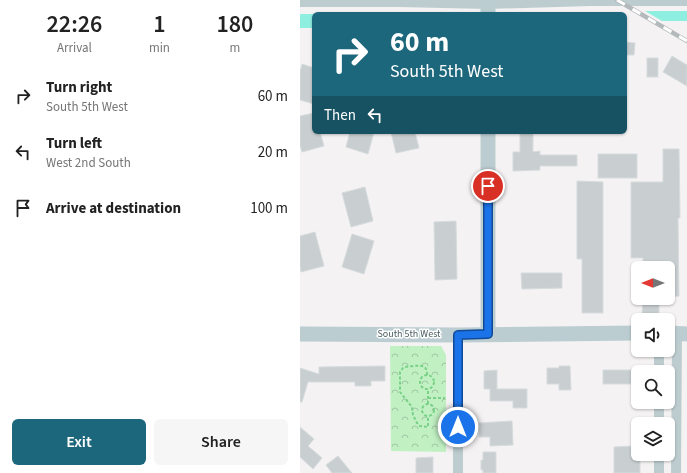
<!DOCTYPE html>
<style>
body{margin:0;font-family:"Source Sans 3",sans-serif;background:#f6f6f6;color:#222;height:100vh;display:flex;flex-direction:column;font-size:15px;white-space:nowrap}
*{box-sizing:border-box;margin:0}
p{font-size:13px;color:#767676}
.icon{flex:none;width:22px;height:22px;fill:none;stroke:currentColor;stroke-width:2;stroke-linecap:round;stroke-linejoin:round}
.map{position:relative;flex:1;overflow:hidden}
.side{display:flex;flex-direction:column;background:#fff;width:300px}
.side>*{flex:none}
.hud{position:absolute;left:12px;top:12px;width:315px;height:122px;border-radius:6px;box-shadow:0 1px 3px #0004;background:#1d677c;color:#fff;overflow:hidden}
.needle{width:26px;rotate:270deg}
.fabs{position:absolute;left:331px;top:261px;display:grid;gap:8px}
.fabs a{display:grid;place-items:center;width:44px;height:44px;border-radius:6px;background:#fff;box-shadow:0 1px 3px #0004;font-size:20px}
.pin{position:absolute;display:grid;place-items:center;width:34px;height:34px;color:#fff;margin:-17px;border:2px solid #fff;border-radius:50%;box-shadow:0 1px 4px #0007}
.me{position:absolute;width:44px;margin:-22px;rotate:0deg;stroke-linejoin:round;filter:drop-shadow(0 0 3px #0008)}
.turn{display:flex;align-items:center;gap:14px;height:84px;padding:0 12px;font-size:18px}
.turn .icon{width:52px;height:52px;stroke-width:2.5}
.turn b{display:block;font-size:28px;line-height:34px}
.then{display:flex;align-items:center;height:38px;padding:0 12px;background:#0003;gap:8px;font-size:15px}
.eta{display:flex;justify-content:space-evenly;align-items:center;height:68px;text-align:center}
.eta b{font-size:24px;font-weight:600;line-height:28px}
.cta{display:flex;gap:8px;margin-top:auto;padding:8px 12px}
.cta a{flex:1;height:46px;border-radius:6px;background:#1d677c;color:#fff;font-size:16px;font-weight:600;line-height:46px;text-align:center}
.cta a+a{background:#f6f6f6;color:#222}
ul{padding:0;list-style:none}
li{display:flex;align-items:center;gap:12px;height:56px;padding:0 12px}
li div{flex:1}
li b{display:block;font-size:15px}
li em{font-style:normal}
main{display:flex;flex:1;min-height:0}
.map>svg:first-child{display:block}
</style>
<main>
<section class="side">
<div class="eta">
<div><b>22:26</b><p>Arrival</p></div>
<div><b>1</b><p>min</p></div>
<div><b>180</b><p>m</p></div>
</div>
<ul>
<li><svg class="icon" aria-label="right" viewBox="0 0 24 24"><path d="M7 20v-9h11M14 6l5 5-5 5"/></svg><div><b>Turn right</b><p>South 5th West</p></div><em>60 m</em></li>
<li><svg class="icon" aria-label="left" viewBox="0 0 24 24"><path d="M17 20v-9H6M10 6l-5 5 5 5"/></svg><div><b>Turn left</b><p>West 2nd South</p></div><em>20 m</em></li>
<li><svg class="icon" aria-label="arrive" viewBox="0 0 24 24"><path d="M6 21V4h12l-3 4 3 4H6"/></svg><div><b>Arrive at destination</b></div><em>100 m</em></li>
</ul>
<div class="cta"><a>Exit</a><a>Share</a></div>
</section>
<div class="map">
<svg width="387" height="473" viewBox="0 0 387 473">
<defs>
<pattern id="park-crowns" width="20" height="18" patternUnits="userSpaceOnUse"><rect width="20" height="18" fill="#c1f1c3"/><path d="M2 6a3 3 0 1 1 6 0M12 15a3 3 0 1 1 6 0" fill="none" stroke="#9fc6a2"/></pattern>
</defs>
<rect width="100%" height="100%" fill="#f4f2f3"/>
<path fill="url(#park-crowns)" d="M90 346H141L146 355V452L91 451Z"/>
<g fill="#8eefe1">
<path d="M345 11H387V21H362Z"/>
<path d="M0 14H59H14V28H0Z"/>
</g>
<g fill="#c9cfd1" stroke="#d6dbdd">
<path d="M325 42 335 43 334 55H325Z"/>
<path d="M372 56 387 65V86L363 72Z"/>
<rect x="347" y="58" width="11" height="19"/>
<path d="M2 64 14 68V104L0 100V72Z"/>
<path d="M14 113V132H20L24 146 2 152 0 145V116Z"/>
<path d="M50 132H74L68 154 46 147Z"/>
<path d="M91 132H115L119 148 96 153Z"/>
<path d="M220 132H233V152L240 151V155H277V166H240V170L213 171V152H220Z"/>
<path d="M363 149H379L380 218H378L379 296 368 297V268H343V258H331V182H363Z"/>
<rect x="298" y="154" width="39" height="24"/>
<path d="M277 181 303 182V313H282V259H277Z"/>
<path d="M65 187 73 221 51 227 42 193Z"/>
<path d="M156 221 157 279 135 280 134 222Z"/>
<path d="M15 232 24 266 1 272 0 266V236Z"/>
<path d="M52 234 74 241 64 274 42 267Z"/>
<path d="M221 273H262V288L222 289Z"/>
<path d="M343 298H359V314H342Z"/>
<path d="M85 366V381H71V386H55V382H8L2 402H0V368L19 374V367Z"/>
<path d="M259 366H270L271 390H259V384H247V368H259Z"/>
<path d="M197 370V389H227V408H213V401H190V389H184V371Z"/>
<rect x="303" y="370" width="29" height="14"/>
<path d="M212 421 213 445 190 446V437H179V423Z"/>
<path d="M0 427 14 439 8 446 22 458 13 469 0 457Z"/>
<path d="M333 446V459H340V473H314V447Z"/>
<path d="M183 452H196V473H183V470H181V460H183Z"/>
<path d="M38 456 52 473H32L26 465Z"/>
<path d="M133 457V473H116V458Z"/>
</g>
<g fill="none" stroke-linecap="round" stroke-linejoin="round">
<g stroke="#78d186" stroke-width="2" stroke-dasharray="3 2" stroke-linecap="butt">
<path d="M127 375C128 362 115 366 105 367L103 368 100 372V392L112 407 113 415 117 423 120 426 128 427V416"/>
<circle cx="127" cy="382" r="7"/>
<path d="M128 398H145"/>
<path d="M128 404V390"/>
<circle cx="128" cy="410" r="6"/>
</g>
<g stroke="#bdcdcf" stroke-width="10">
<path d="M0 2H98L188 4 290 1H387"/>
<path d="M359 372V350"/>
<path d="M359 424V402"/>
<path d="M158 473V335"/>
<path d="M359 473V454"/>
<path d="M376 473 377 334"/>
</g>
<g stroke="#bbcdd1" stroke-width="15">
<path d="M188 14V0"/>
<path d="M188 132V334"/>
<path d="M368 333 387 334"/>
<path d="M0 334 158 335 338 333"/>
</g>
<defs>
<path id="rail" d="M317 0 387 41"/>
</defs>
<use href="#rail" stroke="#b4babc" stroke-width="4.5"/>
<use href="#rail" stroke="#fff" stroke-width="3" stroke-dasharray="9" stroke-linecap="butt"/>
</g>
<g fill="none" stroke-linecap="round" stroke-linejoin="round">
<defs>
<path id="route" d="M158 427V335L188 334V186"/>
</defs>
<use href="#route" stroke="#114b97" stroke-width="10"/>
<use href="#route" stroke="#1a73e8" stroke-width="7"/>
</g>
<g text-anchor="middle" dominant-baseline="central" stroke-width="3" stroke-linejoin="round" paint-order="stroke">
<g font-size="10" fill="#495d60" stroke="#fff">
<text x="109" y="334">South 5th West</text>
</g>
</g>
</svg>
<div class="fabs">
<a><svg class="needle" viewBox="-14 -14 28 28"><path d="M0-13l5 13h-10z" fill="#e53935"/><path d="M0 13l5-13h-10z" fill="#767676"/></svg></a>
<a><svg class="icon" aria-label="sound" viewBox="0 0 24 24"><path d="M4 9h4l5-4v14l-5-4H4zM17 9q2 3 0 6"/></svg></a>
<a><svg class="icon" aria-label="search" viewBox="0 0 24 24"><circle cx="10" cy="10" r="6"/><path d="M15 15l6 6"/></svg></a>
<a><svg class="icon" aria-label="layers" viewBox="0 0 24 24"><path d="M12 4l9 5-9 5-9-5zM3 14l9 5 9-5"/></svg></a>
</div>
<div class="pin" style="left:188px;top:186px;background:#d93025"><svg class="icon" aria-label="arrive" viewBox="0 0 24 24"><path d="M6 21V4h12l-3 4 3 4H6"/></svg></div>
<svg class="me" style="left:158px;top:427px" viewBox="-20 -20 40 40"><circle r="17" fill="#1a73e8" stroke="#fff" stroke-width="3"/><path d="M0-11L8 9 0 5-8 9z" fill="#fff"/></svg>
<div class="hud">
<div class="turn"><svg class="icon" aria-label="right" viewBox="0 0 24 24"><path d="M7 20v-9h11M14 6l5 5-5 5"/></svg><div><b>60 m</b>South 5th West</div></div>
<div class="then">Then<svg class="icon" aria-label="left" viewBox="0 0 24 24"><path d="M17 20v-9H6M10 6l-5 5 5 5"/></svg></div>
</div>
</div>
</main>
